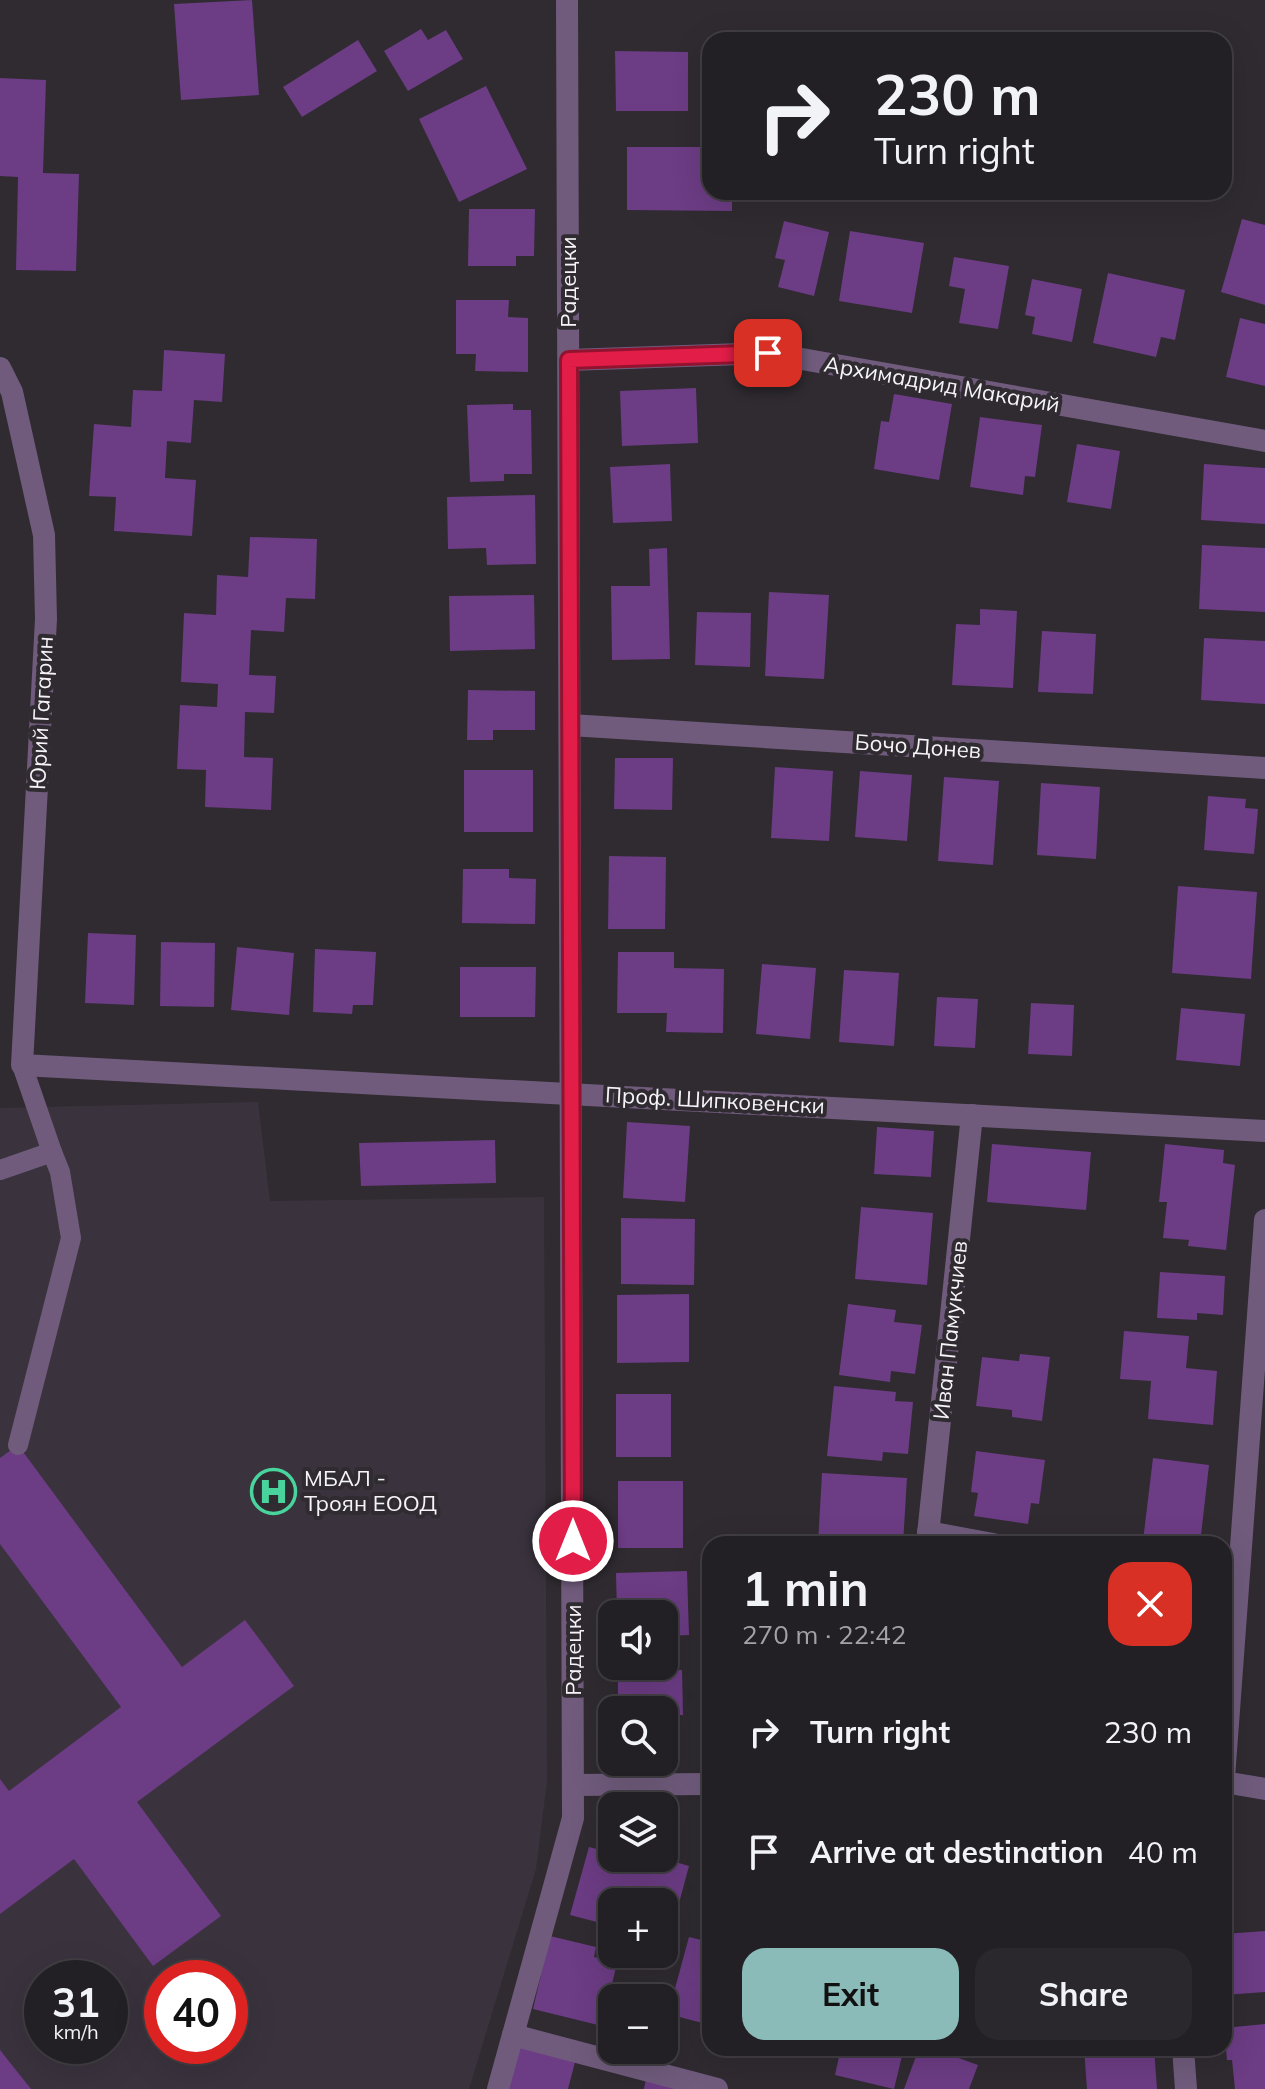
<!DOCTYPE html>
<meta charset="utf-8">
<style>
body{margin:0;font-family:Mulish,sans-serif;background:#2b282d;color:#f1f3f6;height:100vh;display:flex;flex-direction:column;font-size:30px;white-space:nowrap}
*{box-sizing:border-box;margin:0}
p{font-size:26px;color:#a3a3a7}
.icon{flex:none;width:44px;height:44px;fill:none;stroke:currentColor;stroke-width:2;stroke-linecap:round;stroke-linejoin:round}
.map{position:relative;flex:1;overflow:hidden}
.drawer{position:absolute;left:702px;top:1536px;width:530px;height:520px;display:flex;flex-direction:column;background:#232025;border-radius:24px;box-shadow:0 8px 32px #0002,0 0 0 2px #403e42}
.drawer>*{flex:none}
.hud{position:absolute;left:702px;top:32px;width:530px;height:168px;border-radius:24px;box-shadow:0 8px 32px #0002,0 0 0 2px #403e42;background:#232025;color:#f1f3f6;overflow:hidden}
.fabs{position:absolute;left:598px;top:1600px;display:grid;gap:16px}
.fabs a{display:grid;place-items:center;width:80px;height:80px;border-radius:16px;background:#232025;box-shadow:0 8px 32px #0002,0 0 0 2px #403e42;font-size:40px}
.speed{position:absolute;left:24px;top:1960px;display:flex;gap:16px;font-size:40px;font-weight:700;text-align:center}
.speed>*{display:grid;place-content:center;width:104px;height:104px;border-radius:50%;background:#232025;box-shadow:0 8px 32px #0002,0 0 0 2px #403e42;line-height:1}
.speed small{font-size:20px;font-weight:400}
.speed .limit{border:12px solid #d22;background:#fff;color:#111}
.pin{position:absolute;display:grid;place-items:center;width:68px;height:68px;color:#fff;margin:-34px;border-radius:16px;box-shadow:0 4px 12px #0006}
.me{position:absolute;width:88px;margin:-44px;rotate:0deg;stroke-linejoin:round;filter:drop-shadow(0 0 6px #0008)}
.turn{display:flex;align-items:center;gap:28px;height:168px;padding:0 40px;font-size:36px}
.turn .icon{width:104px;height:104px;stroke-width:2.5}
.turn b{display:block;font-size:56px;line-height:68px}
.round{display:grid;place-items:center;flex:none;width:84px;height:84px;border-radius:24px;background:#2b282d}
.head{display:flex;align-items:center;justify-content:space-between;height:136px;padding:0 40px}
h1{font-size:48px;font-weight:700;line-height:60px}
.cta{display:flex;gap:16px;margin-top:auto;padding:16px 40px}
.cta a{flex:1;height:92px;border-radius:24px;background:#8bbbb9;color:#111;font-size:32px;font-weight:700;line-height:92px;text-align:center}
.cta a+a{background:#2b282d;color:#f1f3f6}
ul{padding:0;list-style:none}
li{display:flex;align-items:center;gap:24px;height:120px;padding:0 40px}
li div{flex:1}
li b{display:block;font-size:30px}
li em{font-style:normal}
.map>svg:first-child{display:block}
</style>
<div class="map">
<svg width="1265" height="2089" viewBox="0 0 1265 2089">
<rect width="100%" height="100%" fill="#2f2b31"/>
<path fill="#3a333e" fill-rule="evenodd" d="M258 1102 270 1201 544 1197 547 1781 536 1869 469 2089H0V1108ZM42 1978H110V2046H42ZM162 1978H230V2046H162Z"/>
<g fill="#6c3c84">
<path d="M252 0 259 95 181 100 174 4Z"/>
<path d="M421 29 428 40 446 30 463 59 408 91 384 51Z"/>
<path d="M358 40 377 71 302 117 283 87Z"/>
<path d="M615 51 688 52V111H616Z"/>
<path d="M0 78 46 80 43 173 79 174 76 271 16 270 18 177 0 176Z"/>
<path d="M486 86 527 169 459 202 419 119Z"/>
<path d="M627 147H710V192H732V211L627 210Z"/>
<path d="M469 209H535L534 256H516V266H468Z"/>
<path d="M1242 219 1265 225V305L1221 292Z"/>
<path d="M784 221 829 232 814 296 778 287 785 260 775 258Z"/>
<path d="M850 231 924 243 912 313 839 301Z"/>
<path d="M954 257 1009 266 998 329 959 323 965 289 949 286Z"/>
<path d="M1108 273 1185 290 1175 340 1161 337 1156 357 1093 343Z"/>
<path d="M1032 279 1082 289 1072 342 1032 334 1035 317 1025 315Z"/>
<path d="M456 300H509L508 317 528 318V372L475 371 476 354H456Z"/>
<path d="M1240 318 1265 324V386L1226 377Z"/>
<path d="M164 350 225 354 222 402 194 400 191 443 167 441 165 478 196 480 192 536 114 531 116 497 89 496 94 424 131 427 133 390 162 391Z"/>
<path d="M696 388 698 443 622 446 620 391Z"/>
<path d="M894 394 952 404 939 480 874 469 881 421 889 422Z"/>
<path d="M513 404V410H531L532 474H504V481L470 482 467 405Z"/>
<path d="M980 417 1042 425 1035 477 1025 476 1023 495 970 487Z"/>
<path d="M1077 444 1120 451 1111 509 1067 502Z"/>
<path d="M670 464 672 521 613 523 610 467Z"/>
<path d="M1204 464 1265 468V524L1201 520Z"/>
<path d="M535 495 536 564 487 565 486 548 448 549 447 497Z"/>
<path d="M250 537 317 539 315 599 286 598 284 632 251 630 249 675 276 676 274 713 245 712 244 757 273 758 271 810 205 807 206 770 177 769 180 705 217 707 218 684 181 682 184 613 216 615 217 575 248 577Z"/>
<path d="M1202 545 1265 548V612L1199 609Z"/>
<path d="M667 548 670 659 612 660 611 586H650L649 549Z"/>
<path d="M769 592 829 595 824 679 765 676Z"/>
<path d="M534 595 535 649 450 651 449 596Z"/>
<path d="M980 609 1017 611 1013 688 952 685 956 624 980 625Z"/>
<path d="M697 612 751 613 750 667 695 665Z"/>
<path d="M1042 631 1096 634 1093 694 1038 692Z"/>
<path d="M1204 638 1265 641V704L1201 700Z"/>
<path d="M468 690 535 691V730H493V740H467Z"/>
<path d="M615 758H673L672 810 614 809Z"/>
<path d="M775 767 833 771 829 841 771 838Z"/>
<rect x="464" y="770" width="69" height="62"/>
<path d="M860 771 912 775 907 841 855 837Z"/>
<path d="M944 777 999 781 993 865 938 861Z"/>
<path d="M1041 783 1100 787 1096 859 1037 855Z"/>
<path d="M1208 796 1246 799 1245 808 1258 809 1254 854 1204 850Z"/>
<path d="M609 856 666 857 665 929H608Z"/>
<path d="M463 869H509V878L536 879 535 924 462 923Z"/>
<path d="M1178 886 1257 892 1251 979 1172 973Z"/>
<path d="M88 933 136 935 134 1005 85 1003Z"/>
<path d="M161 942 215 943 214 1007 160 1006Z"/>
<path d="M237 947 294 953 289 1015 231 1010Z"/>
<path d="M315 949 376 952 373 1005H353L352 1014 313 1012Z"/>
<path d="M618 952H674V968L724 969 723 1033 666 1032 667 1013H617Z"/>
<path d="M762 964 816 968 810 1039 756 1034Z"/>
<path d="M460 967H536L535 1017H460Z"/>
<path d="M844 970 899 973 894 1046 839 1042Z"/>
<path d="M937 997 978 999 975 1048 934 1046Z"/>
<path d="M1031 1003 1074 1005 1072 1056 1028 1054Z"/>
<path d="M1181 1008 1245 1014 1240 1066 1176 1060Z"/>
<path d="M627 1122 690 1126 685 1202 623 1198Z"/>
<path d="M877 1127 934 1131 931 1177 874 1174Z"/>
<path d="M495 1140 496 1183 361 1186 359 1143Z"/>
<path d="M992 1144 1091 1152 1086 1210 987 1202Z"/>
<path d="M1165 1144 1224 1150 1223 1163 1235 1165 1226 1250 1188 1246 1189 1240 1163 1238 1167 1202H1159Z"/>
<path d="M861 1207 933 1213 927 1285 855 1279Z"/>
<path d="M621 1218 695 1219 694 1285 621 1284Z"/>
<path d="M1160 1272 1225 1276 1223 1315 1197 1313V1320L1157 1318Z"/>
<path d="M689 1294V1362L617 1363V1295Z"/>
<path d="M848 1304 896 1310 894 1322 922 1325 915 1374 891 1371 890 1382 839 1375Z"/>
<path d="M1124 1331 1189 1336 1186 1368 1217 1371 1213 1425 1148 1419 1151 1381 1120 1379Z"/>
<path d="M1020 1354 1050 1357 1042 1421 1012 1417V1410L976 1406 982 1357 1019 1361Z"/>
<path d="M834 1386 896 1392 895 1401 913 1402 908 1454 883 1452 882 1461 827 1456Z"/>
<rect x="616" y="1394" width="55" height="63"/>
<path d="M18 1445 182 1667 245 1620 294 1686 137 1802 221 1916 153 1966 74 1859 0 1914V1779L9 1791 121 1707 0 1544V1458Z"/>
<path d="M976 1451 1045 1460 1039 1504 1031 1503 1028 1524 974 1516 978 1493 971 1492Z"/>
<path d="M1153 1458 1209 1465 1200 1544 1143 1541Z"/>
<path d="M822 1473 907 1478 903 1544H818Z"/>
<rect x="618" y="1481" width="65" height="67"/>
<path d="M687 1571 689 1635 664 1636V1614H617L616 1573Z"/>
<path d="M682 1670 683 1715H664V1710H618V1671Z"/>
<path d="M589 1847 612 1853V1858H662L689 1866 675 1918 664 1915V1902H637L640 1891 629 1889 625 1902H612V1926L570 1915Z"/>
<path d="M1265 1931V1992L1224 1995V1934Z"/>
<path d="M550 1936 596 1947 594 1957 617 1963 602 2026 533 2009Z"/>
<path d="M689 1937 710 1942V2025L668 2014Z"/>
<path d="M1265 2024V2089H1235L1232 2060H1227L1224 2028Z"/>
<path d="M518 2046 575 2062 568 2089H507Z"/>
<path d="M841 2048H904L894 2089 835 2075Z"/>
<path d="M919 2048H931L978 2065 969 2089H904Z"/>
<path d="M1084 2048H1154L1157 2089H1087Z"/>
<path d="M0 2050 31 2089H0Z"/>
<path d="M646 2078 686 2089H644Z"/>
</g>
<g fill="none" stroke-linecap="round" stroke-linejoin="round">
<g stroke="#705b7c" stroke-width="20">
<path d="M22 1065 52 1152"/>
<path d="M0 1170 52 1152 60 1172 71 1238 18 1445"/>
</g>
<g stroke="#705b7c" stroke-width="22">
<path d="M569 360 768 353 1265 441"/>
<path d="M0 368 12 392 44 535 46 619 22 1065 1265 1131"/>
<path d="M570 725 1265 768"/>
<path d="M928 1532 993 1544"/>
<path d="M927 1544 972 1115"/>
<path d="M1224 1778 1265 1220"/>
<path d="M1224 1782 1265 1789"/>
<path d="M573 1785 710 1784"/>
<path d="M513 2035 717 2089"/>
<path d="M1183 2048 1186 2089"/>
</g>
<path stroke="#705b7c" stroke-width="22" d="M498 2089 573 1818 567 0"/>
</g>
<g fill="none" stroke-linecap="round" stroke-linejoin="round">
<defs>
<path id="route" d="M573 1541 569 360 768 353"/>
</defs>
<use href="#route" stroke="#92132f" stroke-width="20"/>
<use href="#route" stroke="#e11d48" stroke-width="14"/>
</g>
<defs>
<symbol id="hospital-ring" viewBox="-11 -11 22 22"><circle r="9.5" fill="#2f2b31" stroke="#49d49d" stroke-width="1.5"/><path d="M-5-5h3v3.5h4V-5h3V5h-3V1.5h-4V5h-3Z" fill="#49d49d"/></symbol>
</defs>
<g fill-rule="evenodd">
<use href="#hospital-ring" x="248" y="1466" width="51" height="51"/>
</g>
<g text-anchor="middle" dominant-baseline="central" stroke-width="8" stroke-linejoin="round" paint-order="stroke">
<g font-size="22" fill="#f6f4f8" stroke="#2f2b31">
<text transform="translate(568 282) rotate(-90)">Радецки</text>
<text transform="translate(942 384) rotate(10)">Архимадрид Макарий</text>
<text transform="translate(41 713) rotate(-87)">Юрий Гагарин</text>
<text transform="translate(918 746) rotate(4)">Бочо Донев</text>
<text transform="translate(715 1100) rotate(3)">Проф. Шипковенски</text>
<text transform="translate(950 1330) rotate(-84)">Иван Памукчиев</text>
<text transform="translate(573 1650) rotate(-90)">Радецки</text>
</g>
<g font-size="22" fill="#f6f4f8" stroke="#2f2b31" text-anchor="start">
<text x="304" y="1478">МБАЛ -<tspan x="304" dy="25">Троян ЕООД</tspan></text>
</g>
</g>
</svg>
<div class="fabs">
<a><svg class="icon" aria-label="sound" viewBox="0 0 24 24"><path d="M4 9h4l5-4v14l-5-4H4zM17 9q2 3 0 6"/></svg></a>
<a><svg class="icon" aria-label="search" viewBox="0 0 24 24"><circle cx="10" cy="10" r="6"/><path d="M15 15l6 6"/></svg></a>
<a><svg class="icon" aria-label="layers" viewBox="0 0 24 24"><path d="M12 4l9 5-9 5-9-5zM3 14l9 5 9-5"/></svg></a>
<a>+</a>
<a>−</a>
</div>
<div class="speed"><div>31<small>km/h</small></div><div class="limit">40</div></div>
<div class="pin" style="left:768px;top:353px;background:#d93025"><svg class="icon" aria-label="arrive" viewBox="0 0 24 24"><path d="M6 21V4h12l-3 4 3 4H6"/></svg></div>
<svg class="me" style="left:573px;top:1541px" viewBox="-20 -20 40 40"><circle r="17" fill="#e11d48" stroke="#fff" stroke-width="3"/><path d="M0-11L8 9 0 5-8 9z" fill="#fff"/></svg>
<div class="hud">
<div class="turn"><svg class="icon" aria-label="right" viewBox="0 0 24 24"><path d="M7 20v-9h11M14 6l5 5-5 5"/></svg><div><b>230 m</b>Turn right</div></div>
</div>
<section class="drawer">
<div class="head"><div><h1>1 min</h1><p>270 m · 22:42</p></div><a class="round" style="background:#d93025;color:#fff"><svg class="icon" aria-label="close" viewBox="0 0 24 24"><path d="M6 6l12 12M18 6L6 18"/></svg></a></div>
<ul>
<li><svg class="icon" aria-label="right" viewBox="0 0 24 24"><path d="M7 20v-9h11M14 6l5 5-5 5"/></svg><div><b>Turn right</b></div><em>230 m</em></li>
<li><svg class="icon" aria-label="arrive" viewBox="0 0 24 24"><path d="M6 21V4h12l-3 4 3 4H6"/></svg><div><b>Arrive at destination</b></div><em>40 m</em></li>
</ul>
<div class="cta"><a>Exit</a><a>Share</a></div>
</section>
</div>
